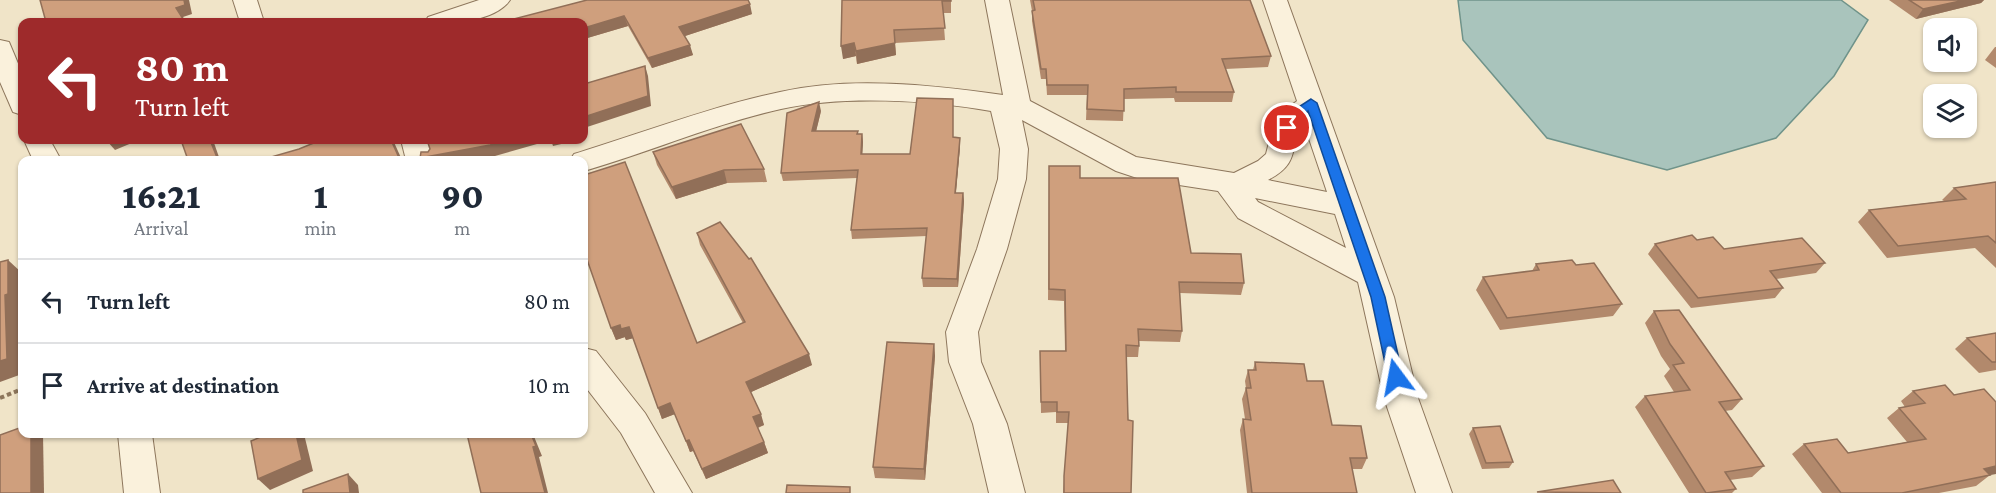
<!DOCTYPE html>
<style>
body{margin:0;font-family:"Crimson Pro",serif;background:#f6f6f7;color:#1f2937;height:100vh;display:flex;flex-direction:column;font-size:22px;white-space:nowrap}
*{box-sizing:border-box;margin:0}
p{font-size:20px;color:#747a83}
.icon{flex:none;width:33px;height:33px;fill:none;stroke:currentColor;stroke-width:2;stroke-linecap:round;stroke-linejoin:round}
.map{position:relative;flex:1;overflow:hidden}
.sheet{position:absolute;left:18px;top:156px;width:570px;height:282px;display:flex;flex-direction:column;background:#fff;border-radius:12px;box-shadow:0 2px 4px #0004}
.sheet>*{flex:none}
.banner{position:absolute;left:18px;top:18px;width:570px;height:126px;border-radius:12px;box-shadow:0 2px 4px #0004;background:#9e2a2b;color:#fff;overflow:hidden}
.controls{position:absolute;left:1923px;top:18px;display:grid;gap:12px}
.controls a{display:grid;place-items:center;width:54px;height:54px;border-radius:12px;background:#fff;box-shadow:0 2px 4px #0004;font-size:30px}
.pin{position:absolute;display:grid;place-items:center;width:51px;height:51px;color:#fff;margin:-26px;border:3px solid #fff;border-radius:50%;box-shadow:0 2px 6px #0007}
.me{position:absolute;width:66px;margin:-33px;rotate:347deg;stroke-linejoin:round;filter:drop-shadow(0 0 4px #0008)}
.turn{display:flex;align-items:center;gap:21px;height:126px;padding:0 18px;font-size:27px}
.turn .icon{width:78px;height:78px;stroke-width:2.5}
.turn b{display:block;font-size:42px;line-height:51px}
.eta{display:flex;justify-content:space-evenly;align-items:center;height:102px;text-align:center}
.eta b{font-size:36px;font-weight:800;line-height:42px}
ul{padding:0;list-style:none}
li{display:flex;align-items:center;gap:18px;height:84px;padding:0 18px;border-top:2px solid #e0e1e3}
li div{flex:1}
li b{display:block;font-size:22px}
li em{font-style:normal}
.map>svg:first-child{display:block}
</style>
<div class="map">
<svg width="1996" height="493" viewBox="0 0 1996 493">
<rect width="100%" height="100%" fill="#f0e4c8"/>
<path fill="#a9c4bc" stroke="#6f938a" stroke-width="1.5" d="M1458 0H1841L1868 20 1834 76 1776 138 1667 170 1547 138 1463 40Z"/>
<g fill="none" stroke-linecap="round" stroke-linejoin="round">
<defs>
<g id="minor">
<path d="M233 0H257L264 22H240Z"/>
<path d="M479 0H510C495 22 448 25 425 22L428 17Z"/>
<path d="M985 0H1009L1030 101 1136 157 1234 173 1258 161 1266 154 1273 127 1289 107 1297 101 1263 0H1287L1394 297 1418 398 1452 493H1416L1384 398 1358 282 1238 218 1218 191 1140 179 1116 171 1022 120 1028 149 1026 179 1007 249 978 332 981 362 1007 424 1025 493H989L973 424 949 362 946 332 977 249 998 179 1000 149 991 111C928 100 843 95 781 109 714 124 650 152 584 171V160H570L574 154C642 133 710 107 780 92 850 76 932 85 1003 95ZM1304 124 1327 192 1268 180C1303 162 1287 146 1304 124ZM1255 198 1335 214 1346 248 1258 202Z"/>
<path d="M0 40 9 42 22 73V115L13 112 0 82Z"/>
<path d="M24 140H50L61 160H33Z"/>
<path d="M401 140H427L434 160H406Z"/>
<path d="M584 348 596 351 645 413 692 493H655L621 433 584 385Z"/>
<path d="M118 434H152L160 493H124Z"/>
</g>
</defs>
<use href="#minor" stroke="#8d765c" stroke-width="2"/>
<path stroke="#8d765c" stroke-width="4" stroke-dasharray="4.5 3" stroke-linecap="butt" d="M0 398 22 389"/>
<use href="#minor" fill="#faf1dc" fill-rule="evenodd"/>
</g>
<g fill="#b2896c">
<path d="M587 0 752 14 685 36 693 55 652 68 628 26 584 39V22Z"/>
<path d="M842 0H951V13H943L945 40 895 43 896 55 857 64 856 56 843 59Z"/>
<path d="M1030 0H1250L1271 56 1268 67 1225 69 1234 92 1232 102H1175L1174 98 1124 99 1123 121 1086 120 1087 95H1047L1046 79H1041L1032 21V11Z"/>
<path d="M1889 0H1984L1981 3 1916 19Z"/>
<path d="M1995 47H1996V68L1985 60Z"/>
<path d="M953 99V137L960 147 956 193H963L964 201 958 287H923L922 278 927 236 852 239 851 230 857 178 783 181 781 173 821 111 816 131 862 134 863 142 862 154H910Z"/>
<path d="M653 152 764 169 767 182 727 183 676 199 657 165Z"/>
<path d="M1049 166 1080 178 1191 253 1244 283 1241 295 1180 293 1182 331 1180 342 1139 341V346L1138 357H1126L1131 493H1063L1068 423H1056V412L1041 413 1040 351H1065L1064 301 1048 300Z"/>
<path d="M1996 182V268L1975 248 1887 258 1858 222 1869 210 1944 201 1942 200 1954 188Z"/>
<path d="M697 233 812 365 751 392 764 425 758 428 764 442 768 453 706 479 693 451 690 452 675 414 662 419 633 338 626 340 625 337 616 340 611 328 584 251 697 343 743 323 700 245Z"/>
<path d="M1697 240 1724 249 1825 263 1816 273 1776 279 1783 288 1775 298 1691 308 1648 254 1655 244Z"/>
<path d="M1536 264 1576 265 1622 304 1613 316 1500 330 1476 290 1483 277 1532 271Z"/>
<path d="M1654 311 1742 399 1732 410 1725 411 1764 466 1752 477 1730 480 1736 489 1732 493H1689L1635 407 1645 396 1674 392 1664 376 1670 369 1661 356 1645 323Z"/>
<path d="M1996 333V370L1979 373 1955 349 1967 338Z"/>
<path d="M934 344 935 356 925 480 875 478 873 467Z"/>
<path d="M1255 362 1307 381 1332 425 1367 458 1362 469H1352L1357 493H1247L1240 430 1243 419H1245L1242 399 1246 388 1245 381 1248 370H1253Z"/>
<path d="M1913 391 1990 475 1976 486 1939 493H1822L1792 454 1804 444 1848 453 1907 442 1887 418 1899 408 1905 407 1901 401Z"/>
<path d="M1473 428 1513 462 1509 468 1482 469 1469 434Z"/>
</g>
<g fill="#916f58">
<path d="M184 0H189L192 14 183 17 186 22H185L176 8Z"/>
<path d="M1965 0H1984L1981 3 1916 19 1923 9Z"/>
<path d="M750 4 752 14 682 37 679 27Z"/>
<path d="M624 16 628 26 584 39V28Z"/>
<path d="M854 43 856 56 843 59 841 46Z"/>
<path d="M895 43 896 55 857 64 856 51Z"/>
<path d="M690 45 693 55 652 68 648 58Z"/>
<path d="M645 66 648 76 651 106 584 128 586 138H584V117Z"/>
<path d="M819 102 821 111 814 140 812 131Z"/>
<path d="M862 134 863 142 862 162 861 154Z"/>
<path d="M960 138V147L955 201V193Z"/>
<path d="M109 140H139L115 150 107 141Z"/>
<path d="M210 140H213L220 160H218Z"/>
<path d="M391 140H393L402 160H400Z"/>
<path d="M511 140H578L553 146 551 140 495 156 470 160H421L420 158Z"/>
<path d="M724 170 727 183 676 199 672 187Z"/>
<path d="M963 193 964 201 958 287 957 279Z"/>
<path d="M8 260 22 273V374L0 382V361Z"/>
<path d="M620 325 625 337 616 340 611 328Z"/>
<path d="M629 327 634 338 626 340 621 329Z"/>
<path d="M934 344 935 356 925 480 924 469Z"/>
<path d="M809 354 812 365 749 393 746 382Z"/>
<path d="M670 403 675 414 662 419 658 408Z"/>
<path d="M761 414 764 425 756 428 753 417Z"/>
<path d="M31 434H43L44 493H31Z"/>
<path d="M296 434H304L313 471 270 490 258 479Z"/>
<path d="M531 434H533L542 456 539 457 548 493H545L533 447Z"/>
<path d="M689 440 693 451 690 452 686 441Z"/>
<path d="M764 442 768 453 706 479 702 469Z"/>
<path d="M1996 466V474L1970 479 1984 469Z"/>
<path d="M348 474 358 485 359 493H350Z"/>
</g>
<g fill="#cf9f7d" stroke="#916f58" stroke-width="1.5">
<path d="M40 0H184L185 5 176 8 185 22H46Z"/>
<path d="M587 0H748L750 4 679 27 690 45 648 58 624 16 584 28V22H502Z"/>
<path d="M842 0H951V1H942L945 28 894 30 895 43 856 51 854 43 841 46Z"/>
<path d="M1033 0H1250L1271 56 1222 59 1234 92H1176V87L1124 89V111L1087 109 1088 85H1047L1046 69H1041L1032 11 1035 10Z"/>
<path d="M1909 0H1965L1923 9Z"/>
<path d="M645 66 648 96 584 117V84Z"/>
<path d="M917 98 953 99V137L960 138 955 193H963L957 279 922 278 927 228 851 230 858 170 781 173 787 113 819 102 812 131H858L857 134H862L861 154H910Z"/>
<path d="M741 124 764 169 724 170 672 187 653 152Z"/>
<path d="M181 140H210L218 160H188Z"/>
<path d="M321 140H391L400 160H265L264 159 299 149Z"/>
<path d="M427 140H511L490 145 420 158 421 152H428L430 149Z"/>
<path d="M625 162 697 343 745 322 697 233 720 222 749 259 751 258 809 354 746 382 761 414 753 417 764 442 702 469 689 440 686 441 670 403 658 408 629 327 621 329 620 325 611 328 584 251V175Z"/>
<path d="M1049 166H1080V178H1178L1191 253 1241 254 1244 283 1179 282 1182 331 1138 329 1139 346 1126 345 1128 420 1133 421 1131 493H1064V476L1069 412H1057V402H1041L1040 351H1066L1065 290 1049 289Z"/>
<path d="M1996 182V243L1988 236 1898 246 1869 210 1966 199 1954 188Z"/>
<path d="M1692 235 1697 240 1713 237 1724 249 1802 238 1825 263 1770 271 1783 288 1698 298 1655 244Z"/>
<path d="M8 260V294L5 295 7 359 0 361V262Z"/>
<path d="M1572 260 1576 265 1594 263 1622 304 1507 318 1483 277 1539 270 1536 264Z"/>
<path d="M1679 310 1742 399 1719 402 1764 466 1725 472 1736 489 1706 493 1645 396 1690 390 1673 365 1684 363 1670 344 1654 311Z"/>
<path d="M1996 333V362H1992L1967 338Z"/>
<path d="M887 342 934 344 924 469 873 467Z"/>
<path d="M1255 362 1304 364 1307 381H1323L1332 425 1361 426 1367 458H1350L1357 493H1252L1243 419 1251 420 1246 388H1251L1248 370H1256Z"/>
<path d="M1945 385 1954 395 1984 389 1996 402V466L1984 469 1990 475 1902 493H1841L1804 444 1837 439 1848 453 1926 439 1899 408 1925 403 1913 391Z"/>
<path d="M1500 426 1513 462 1486 463 1473 428Z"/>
<path d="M22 427V434H31V493H0V435Z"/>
<path d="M268 434H296L302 460 258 479 251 441Z"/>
<path d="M467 434H531L536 446 533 447 545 493H481Z"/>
<path d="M348 474 350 493H303V490Z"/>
<path d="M1613 480 1621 493 1537 492Z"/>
<path d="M787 485 850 487V493H786Z"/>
</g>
<path fill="#1a73e8" stroke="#114b97" stroke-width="1.5" d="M1311 99 1317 103 1385 297 1403 377 1401 381 1396 383 1390 381 1388 377 1371 297 1308 111 1292 130H1283L1281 128 1294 110Z"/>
</svg>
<div class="controls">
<a><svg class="icon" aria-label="sound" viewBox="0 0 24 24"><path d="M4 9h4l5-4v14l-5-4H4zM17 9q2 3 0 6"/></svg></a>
<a><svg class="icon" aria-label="layers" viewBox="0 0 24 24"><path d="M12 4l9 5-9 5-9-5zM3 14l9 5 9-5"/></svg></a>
</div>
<div class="pin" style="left:1287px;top:128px;background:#d93025"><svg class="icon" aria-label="arrive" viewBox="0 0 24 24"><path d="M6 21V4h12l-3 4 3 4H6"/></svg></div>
<svg class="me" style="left:1396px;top:377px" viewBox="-20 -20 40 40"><path d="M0-17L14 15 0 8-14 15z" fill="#1a73e8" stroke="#fff" stroke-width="4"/></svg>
<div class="banner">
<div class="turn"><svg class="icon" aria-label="left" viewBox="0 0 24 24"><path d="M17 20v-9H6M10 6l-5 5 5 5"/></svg><div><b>80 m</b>Turn left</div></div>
</div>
<section class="sheet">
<div class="eta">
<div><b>16:21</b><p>Arrival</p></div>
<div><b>1</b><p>min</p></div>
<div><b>90</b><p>m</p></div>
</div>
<ul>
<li><svg class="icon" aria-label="left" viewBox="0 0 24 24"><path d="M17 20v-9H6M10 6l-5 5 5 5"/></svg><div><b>Turn left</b></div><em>80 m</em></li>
<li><svg class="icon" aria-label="arrive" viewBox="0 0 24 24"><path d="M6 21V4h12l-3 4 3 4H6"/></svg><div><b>Arrive at destination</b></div><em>10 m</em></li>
</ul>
</section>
</div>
